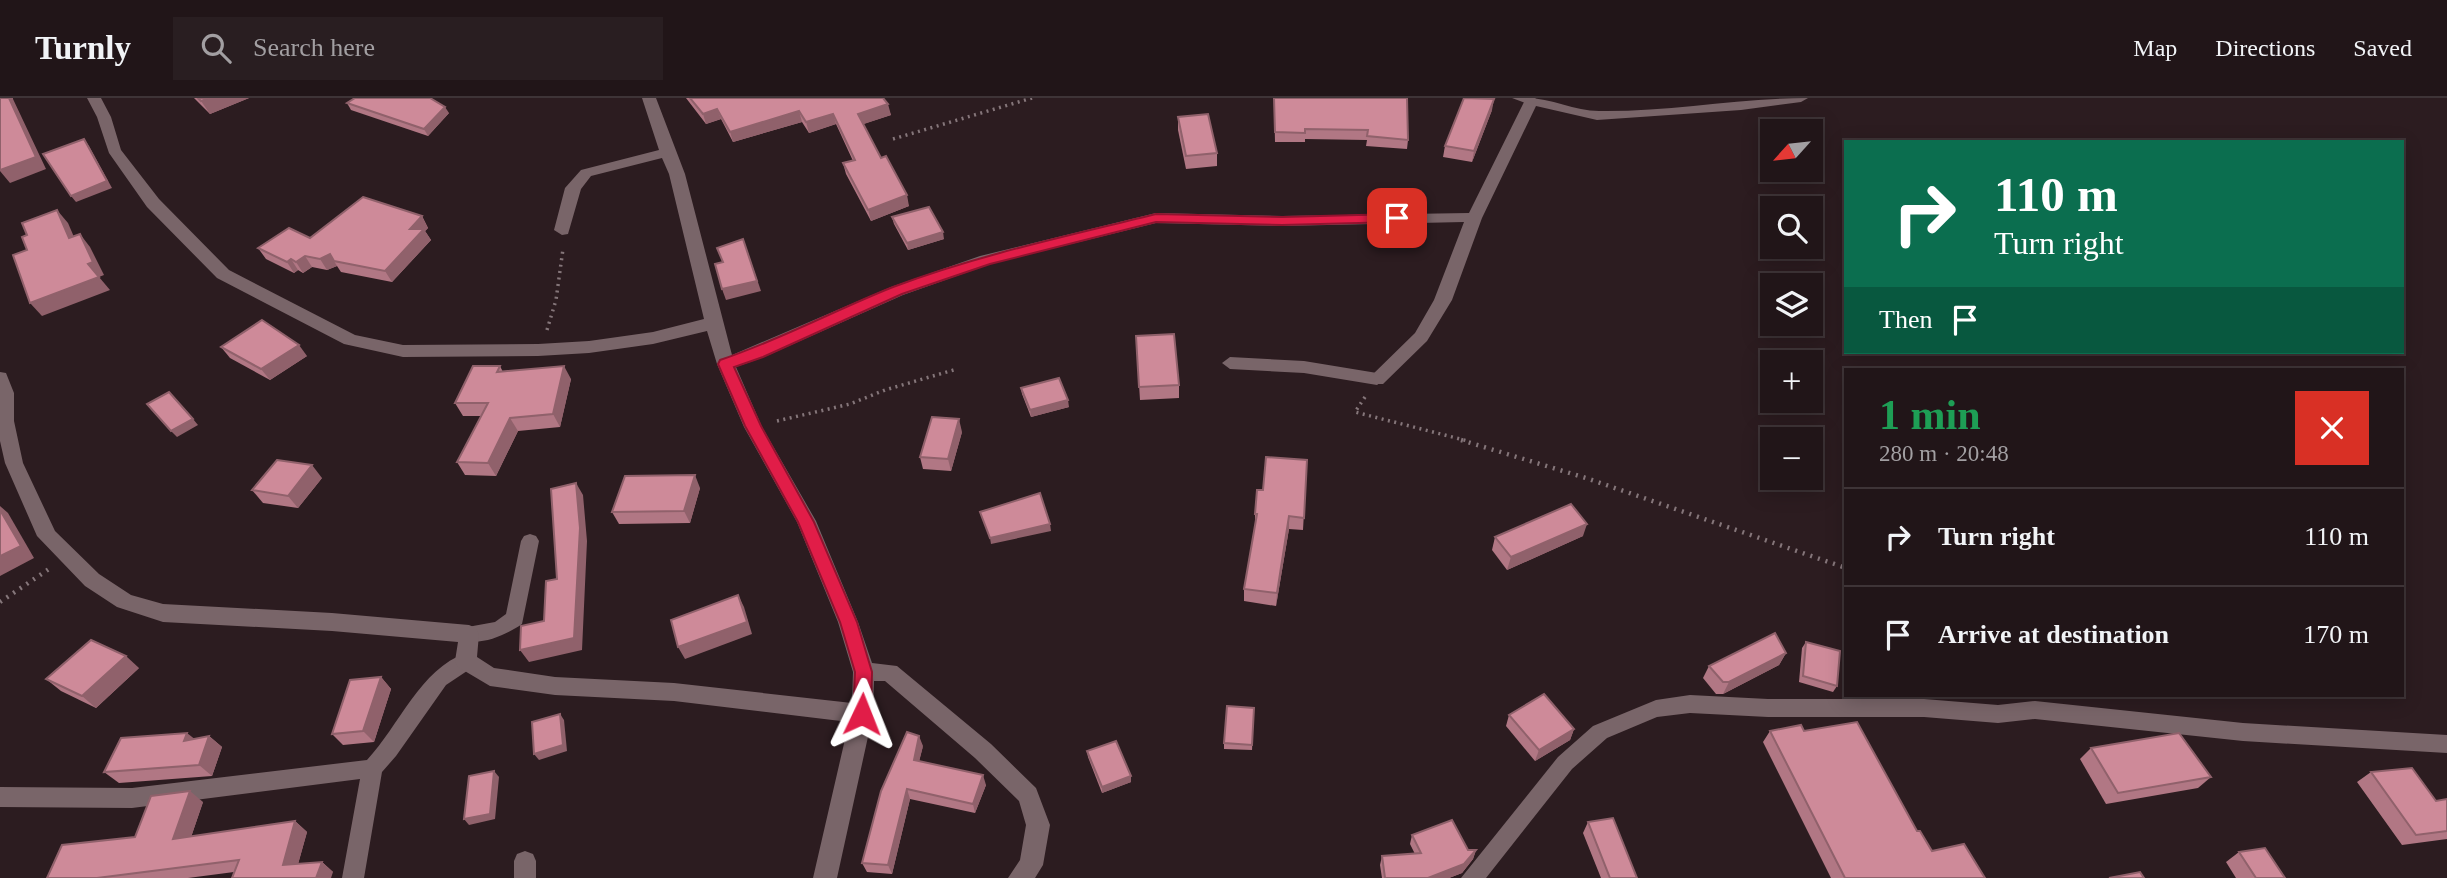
<!DOCTYPE html>
<meta charset="utf-8">
<style>
body{margin:0;font-family:Georgia,serif;background:#291e21;color:#f1f3f6;height:100vh;display:flex;flex-direction:column;font-size:26px;white-space:nowrap}
*{box-sizing:border-box;margin:0}
p{font-size:23px;color:#a29fa2}
.icon{flex:none;width:38px;height:38px;fill:none;stroke:currentColor;stroke-width:2;stroke-linecap:round;stroke-linejoin:round}
.map{position:relative;flex:1;overflow:hidden}
.sheet{position:absolute;left:1844px;top:270px;width:560px;height:329px;display:flex;flex-direction:column;background:#211518;border-radius:0px;box-shadow:0 4px 18px #0003,0 0 0 2px #3e3437}
.sheet>*{flex:none}
.banner{position:absolute;left:1844px;top:42px;width:560px;height:214px;border-radius:0px;box-shadow:0 4px 18px #0003,0 0 0 2px #3e3437;background:#0b6e4f;color:#fff;overflow:hidden}
.needle{width:46px;rotate:243deg}
.buttons{position:absolute;left:1760px;top:21px;display:grid;gap:14px}
.buttons a{display:grid;place-items:center;width:63px;height:63px;border-radius:0px;background:#211518;box-shadow:0 4px 18px #0003,0 0 0 2px #3e3437;font-size:35px}
.pin{position:absolute;display:grid;place-items:center;width:60px;height:60px;color:#fff;margin:-30px;border-radius:14px;box-shadow:0 4px 10px #0006}
.me{position:absolute;width:77px;margin:-38px;rotate:2deg;stroke-linejoin:round;filter:drop-shadow(0 0 5px #0008)}
.turn{display:flex;align-items:center;gap:24px;height:147px;padding:0 35px;font-size:32px}
.turn .icon{width:91px;height:91px;stroke-width:2.5}
.turn b{display:block;font-size:49px;line-height:60px}
.then{display:flex;align-items:center;height:66px;padding:0 35px;background:#0003;gap:14px;font-size:26px}
.round{display:grid;place-items:center;flex:none;width:74px;height:74px;border-radius:0px;background:#291e21}
.headline{display:flex;align-items:center;justify-content:space-between;height:119px;padding:0 35px}
h1{font-size:42px;font-weight:600;line-height:52px;color:#1e9e55}
ul{padding:0;list-style:none}
li{display:flex;align-items:center;gap:21px;height:98px;padding:0 35px;border-top:2px solid #3e3437}
li div{flex:1}
li b{display:block;font-size:26px}
li em{font-style:normal}
header{display:flex;align-items:center;gap:42px;box-sizing:border-box;height:98px;padding:0 35px;background:#211518;border-bottom:2px solid #3e3437}
header strong{font-size:33px}
nav{display:flex;gap:38px;margin-inline-start:auto;font-size:24px}
.search{width:490px;height:63px;background:#291e21;display:flex;align-items:center;gap:18px;box-sizing:border-box;padding:0 24px;border-radius:0px;color:#a29fa2;font-size:26px}
.map>svg:first-child{display:block}
</style>
<header>
<strong>Turnly</strong>
<div class="search"><svg class="icon" aria-label="search" viewBox="0 0 24 24"><circle cx="10" cy="10" r="6"/><path d="M15 15l6 6"/></svg>Search here</div>
<nav><a>Map</a><a>Directions</a><a>Saved</a></nav>
</header>
<div class="map">
<svg width="2447" height="780" viewBox="0 0 2447 780">
<rect width="100%" height="100%" fill="#2c1c20"/>
<g fill="none" stroke-linecap="round" stroke-linejoin="round">
<g stroke="#85767a" stroke-width="3.5" stroke-dasharray="2 4.5" stroke-linecap="butt">
<path d="M893 41 1032 0"/>
<path d="M547 232 556 202 563 151"/>
<path d="M1365 299 1355 314 1468 343"/>
<path d="M777 323 850 306 885 292 957 271"/>
</g>
<g stroke="#85767a" stroke-width="4.5" stroke-dasharray="2 6" stroke-linecap="butt">
<path d="M1461 342 1586 380 1846 470"/>
<path d="M0 504 49 471"/>
</g>
<g fill="#796569" fill-rule="evenodd">
<path d="M1512 0H1535L1538 3 1531 7Z"/>
<path d="M1230 259 1304 263 1377 275 1385 281 1377 287 1304 275 1230 271 1222 265Z"/>
<path d="M530 436 536 438 539 443 522 526C506 537 482 548 462 542L459 536 462 530 495 524 506 516 521 443 524 438Z"/>
<path d="M466 555 473 557 476 563 473 569 446 587 396 658 382 674 364 780H342L360 681 132 710 0 709V689L132 690 367 662C399 628 420 571 466 555Z"/>
<path d="M1690 597 1768 601H1924L1998 607 2035 603 2243 625 2447 637V655L2243 643 2035 621 1998 625 1924 619H1768L1690 615 1657 619 1607 640 1572 671 1486 780H1461L1558 659 1593 628 1656 602Z"/>
<path d="M525 753 533 756 536 763V780H514V763L517 756Z"/>
</g>
<path fill="#796569" fill-rule="evenodd" d="M87 0H101L111 19 121 52 159 101 229 172 355 237 403 247 538 246 589 243 653 234 704 221 669 76 662 60 591 78 581 91 568 136 562 137 554 132 565 90 581 72 659 52 642 0H656L685 76 732 257 891 189 980 158 1156 115 1282 118 1469 115 1526 0C1551 0 1575 13 1599 13 1669 14 1739 0 1808 0L1801 4 1741 12 1597 22 1536 8 1482 120 1452 202 1427 243 1383 286H1371L1368 281 1415 235 1434 202 1464 124 1282 128 1156 125 990 166 903 197 764 259 736 269 762 329 816 423 858 524 872 565 897 568 991 646 1036 690 1050 727 1043 767 1035 780H1008L1020 762 1026 727 1019 703 975 660 885 583H874L873 616 837 780H813L849 624 674 603 555 597 490 588 458 569 455 563 458 544 332 533 163 524 117 509 85 488 37 438 5 365 0 343V274L6 275 14 295V323L23 365 55 433 99 476 131 497 163 506 332 515 469 527 476 530 479 536 477 559 494 570 555 579 674 585 852 605 853 574 838 524 797 424 744 329 717 266 707 233 653 246 589 255 538 258 403 259 344 246 217 180 147 109 109 55 97 19Z"/>
</g>
<g fill="#b17784">
<path d="M194 0H249L210 16Z"/>
<path d="M686 0H883L891 17 863 26 881 60 909 108 871 123 846 76 843 65 853 63 836 26 809 35 802 24 733 44 721 21 706 26Z"/>
<path d="M1274 0 1408 42 1407 51 1366 48 1367 42 1305 41V44H1275Z"/>
<path d="M347 5 449 15 428 38 351 12Z"/>
<path d="M1492 12 1472 64 1443 59 1445 48Z"/>
<path d="M1178 19 1217 55V68L1186 71 1178 32Z"/>
<path d="M422 118 428 130 425 133 431 142 392 184 341 174 337 168 327 172 312 169 303 175 298 172 294 175 266 161 258 150Z"/>
<path d="M892 119 944 141 908 152 894 126Z"/>
<path d="M1136 238 1179 287V300L1140 302Z"/>
<path d="M221 249 307 258 270 282 230 260Z"/>
<path d="M500 268 503 274 571 281 560 329 518 333 496 378 465 377 457 364 481 318H463L455 305Z"/>
<path d="M1021 290 1069 309 1031 319 1022 296Z"/>
<path d="M962 334 951 373 923 371 920 359Z"/>
<path d="M1307 362 1303 432 1289 431 1276 508 1244 503V491L1255 428V416L1263 392Z"/>
<path d="M322 380 298 410 263 405 252 392Z"/>
<path d="M700 390 690 425 619 426 612 414Z"/>
<path d="M1583 438 1507 472 1492 452 1495 439Z"/>
<path d="M1806 544 1837 588 1833 594 1799 584 1802 550Z"/>
<path d="M1786 555 1779 567 1723 596H1716L1703 580 1709 568Z"/>
<path d="M139 570 96 610 61 593 46 581Z"/>
<path d="M381 579 391 591 374 644 343 647 332 636Z"/>
<path d="M1254 610 1252 652 1224 651V645Z"/>
<path d="M1509 617 1574 631 1570 642 1535 663 1506 628Z"/>
<path d="M1770 633H1804L1917 733 1932 753 1985 780H1831L1763 644Z"/>
<path d="M209 638 222 649 212 678 119 685 104 674 194 641Z"/>
<path d="M923 648 919 663 986 687 975 715 910 701 892 776 867 774 862 765Z"/>
<path d="M2091 650 2211 679 2198 690 2106 706 2080 661Z"/>
<path d="M1087 653 1131 678V684L1102 695 1088 659Z"/>
<path d="M2371 674 2436 703 2447 701V741L2402 747 2357 684Z"/>
<path d="M203 704 191 739 295 723 307 734 298 766 322 764 333 774H234L188 780H47L135 739Z"/>
<path d="M1588 724 1637 780H1601L1583 735Z"/>
<path d="M1412 737 1468 752H1476L1473 761 1462 775 1449 780H1382L1380 767 1382 758 1415 756 1410 746Z"/>
<path d="M2239 754 2285 780H2236L2226 764Z"/>
</g>
<g fill="#90616b">
<path d="M9 0H13V1L46 71 10 85 0 73Z"/>
<path d="M209 0H249L210 16 201 3Z"/>
<path d="M1494 1 1492 12 1472 64 1474 53Z"/>
<path d="M888 6 891 17 861 27 858 16Z"/>
<path d="M445 9 449 15 428 38 424 31Z"/>
<path d="M717 11 721 21 706 26 703 16Z"/>
<path d="M799 13 802 24 733 44 730 34Z"/>
<path d="M833 16 836 26 809 35 806 24Z"/>
<path d="M84 41 89 48 112 90 76 104 71 98Z"/>
<path d="M907 97 909 108 871 123 868 112Z"/>
<path d="M57 112 68 125 80 153 69 140Z"/>
<path d="M422 118 428 130 425 133 431 142 392 184 385 173 410 131Z"/>
<path d="M943 134 944 141 908 152 907 145Z"/>
<path d="M80 136 90 149 104 177 99 179 88 166Z"/>
<path d="M747 152 761 193 726 202 722 191Z"/>
<path d="M330 156 337 168 327 172 320 161Z"/>
<path d="M305 158 312 169 303 175 296 164Z"/>
<path d="M291 161 298 172 294 175 287 164Z"/>
<path d="M99 179 110 192 42 218 30 205Z"/>
<path d="M299 247 307 258 270 282 261 271Z"/>
<path d="M564 268 571 281 560 329 553 316Z"/>
<path d="M1068 302 1069 309 1031 319 1030 312Z"/>
<path d="M510 320 518 333 496 378 488 365Z"/>
<path d="M193 321 198 327 177 339 171 333Z"/>
<path d="M959 321 962 334 951 373 948 361Z"/>
<path d="M312 367 322 380 298 410 288 398Z"/>
<path d="M695 377 700 390 690 425 684 413Z"/>
<path d="M576 385 583 397 587 443 582 552 529 564 520 552 574 540Z"/>
<path d="M0 408 8 415 34 460 0 478Z"/>
<path d="M1289 418V431L1276 508 1277 495Z"/>
<path d="M1050 426 1051 433 991 446 990 440Z"/>
<path d="M1587 426 1583 438 1507 472 1511 459Z"/>
<path d="M738 497 744 509 752 536 685 561 678 549Z"/>
<path d="M1786 555 1779 567 1723 596 1729 584Z"/>
<path d="M126 558 139 570 96 610 82 598Z"/>
<path d="M381 579 391 591 374 644 363 633Z"/>
<path d="M560 616 564 622 567 653 539 662 534 656Z"/>
<path d="M1574 631 1570 642 1535 663 1539 652Z"/>
<path d="M187 635 201 646 184 643Z"/>
<path d="M209 638 222 649 212 678 199 667Z"/>
<path d="M919 638 923 648 917 672 914 662Z"/>
<path d="M494 673 499 679 495 721 469 727 464 721Z"/>
<path d="M983 677 986 687 975 715 973 706Z"/>
<path d="M1131 678V684L1102 695V689Z"/>
<path d="M907 691 910 701 892 776 888 767Z"/>
<path d="M190 693 203 704 187 751 173 741Z"/>
<path d="M295 723 307 734 295 777 283 767Z"/>
<path d="M1476 752 1473 761 1462 775 1449 780H1428Z"/>
<path d="M322 764 333 774 331 780H316Z"/>
</g>
<g fill="#ce8a99" stroke="#90616b" stroke-width="2">
<path d="M0 0H9L36 59 0 72Z"/>
<path d="M198 0H209L201 3Z"/>
<path d="M355 0H430L445 9 424 31 347 5Z"/>
<path d="M690 0H883L888 6 858 16 881 60 886 58 907 97 868 112 843 65 855 62 833 16 806 24 799 13 730 34 717 11 703 16Z"/>
<path d="M1274 0H1407L1408 42 1367 38 1368 32 1305 31V35L1275 34Z"/>
<path d="M1464 0 1494 1 1474 53 1445 48Z"/>
<path d="M1208 16 1217 55 1186 58 1178 19Z"/>
<path d="M84 41 107 83 71 98 43 56Z"/>
<path d="M363 99 422 118 410 131H424L385 173 334 163 330 156 320 161 305 158 296 164 291 161 287 164 258 150 289 130 310 140Z"/>
<path d="M929 109 943 134 907 145 892 119Z"/>
<path d="M57 112 69 140 80 136 93 164 88 166 99 179 30 205 13 157 27 152 22 139 27 137 22 125Z"/>
<path d="M743 141 757 183 722 191 715 166 723 164 717 150Z"/>
<path d="M262 222 299 247 261 271 221 249Z"/>
<path d="M1174 236 1179 287 1139 289 1136 238Z"/>
<path d="M473 268H500L497 274 564 268 553 316 510 320 488 365 457 364 488 305H455Z"/>
<path d="M1059 280 1068 302 1030 312 1021 290Z"/>
<path d="M169 294 193 321 171 333 147 306Z"/>
<path d="M932 319 959 321 948 361 920 359Z"/>
<path d="M1266 359 1307 362 1304 420 1289 418 1277 495 1244 491 1257 416H1255L1257 392H1263Z"/>
<path d="M277 362 312 367 288 398 252 392Z"/>
<path d="M695 377 684 413 612 414 625 378Z"/>
<path d="M576 385 580 430 574 540 520 552 521 528 544 523 546 483 557 481 551 391Z"/>
<path d="M1040 395 1050 426 990 440 980 414Z"/>
<path d="M1571 406 1587 426 1511 459 1495 439Z"/>
<path d="M0 412 21 448 0 458Z"/>
<path d="M738 497 747 524 678 549 671 522Z"/>
<path d="M1775 535 1786 555 1729 584H1723L1709 568Z"/>
<path d="M91 542 126 558 82 598 46 581Z"/>
<path d="M1806 544 1840 553 1837 588 1803 578Z"/>
<path d="M381 579 363 633 332 636 350 582Z"/>
<path d="M1544 596 1574 631 1539 652 1509 617Z"/>
<path d="M1227 608 1254 610 1252 647 1224 645Z"/>
<path d="M560 616 563 647 534 656 532 624Z"/>
<path d="M1857 624 1917 733H1920L1932 753 1964 746 1985 780H1845L1770 633 1801 627 1804 633Z"/>
<path d="M907 634 919 638 914 662 983 677 973 706 907 691 888 767 862 765 881 693Z"/>
<path d="M187 635 184 643 209 638 199 667 104 674 121 640Z"/>
<path d="M2179 635 2211 679 2118 695 2091 650Z"/>
<path d="M1116 643 1131 678 1102 689 1087 653Z"/>
<path d="M2412 670 2436 703 2447 701V733L2416 737 2371 674Z"/>
<path d="M494 673 490 716 464 721 469 678Z"/>
<path d="M190 693 173 741 295 723 283 767 322 764 316 780H232L239 762 97 780H47L62 747 135 739 151 698Z"/>
<path d="M1613 720 1637 780H1610L1588 724Z"/>
<path d="M1452 722 1468 752H1476L1464 766 1428 780H1385L1382 758 1421 755 1412 737Z"/>
<path d="M2265 750 2285 780H2256L2239 754Z"/>
<path d="M2140 774 2144 780H2109Z"/>
</g>
<path fill="#e11d48" stroke="#92132f" stroke-width="2" d="M1156 116 1282 119 1397 116 1403 120 1397 124 1282 127 1156 124 990 166 902 196 763 259 734 269 761 328 814 424 857 524 872 574 871 616 868 622 862 624 855 622 853 616 855 574 840 524 798 424 745 328 718 266 720 262C780 242 835 212 893 189 978 157 1067 138 1156 116Z"/>
</svg>
<div class="buttons">
<a><svg class="needle" viewBox="-14 -14 28 28"><path d="M0-13l5 13h-10z" fill="#e53935"/><path d="M0 13l5-13h-10z" fill="#a29fa2"/></svg></a>
<a><svg class="icon" aria-label="search" viewBox="0 0 24 24"><circle cx="10" cy="10" r="6"/><path d="M15 15l6 6"/></svg></a>
<a><svg class="icon" aria-label="layers" viewBox="0 0 24 24"><path d="M12 4l9 5-9 5-9-5zM3 14l9 5 9-5"/></svg></a>
<a>+</a>
<a>−</a>
</div>
<div class="pin" style="left:1397px;top:120px;background:#d93025"><svg class="icon" aria-label="arrive" viewBox="0 0 24 24"><path d="M6 21V4h12l-3 4 3 4H6"/></svg></div>
<svg class="me" style="left:862px;top:616px" viewBox="-20 -20 40 40"><path d="M0-17L14 15 0 8-14 15z" fill="#e11d48" stroke="#fff" stroke-width="4"/></svg>
<div class="banner">
<div class="turn"><svg class="icon" aria-label="right" viewBox="0 0 24 24"><path d="M7 20v-9h11M14 6l5 5-5 5"/></svg><div><b>110 m</b>Turn right</div></div>
<div class="then">Then<svg class="icon" aria-label="arrive" viewBox="0 0 24 24"><path d="M6 21V4h12l-3 4 3 4H6"/></svg></div>
</div>
<section class="sheet">
<div class="headline"><div><h1>1 min</h1><p>280 m · 20:48</p></div><a class="round" style="background:#d93025;color:#fff"><svg class="icon" aria-label="close" viewBox="0 0 24 24"><path d="M6 6l12 12M18 6L6 18"/></svg></a></div>
<ul>
<li><svg class="icon" aria-label="right" viewBox="0 0 24 24"><path d="M7 20v-9h11M14 6l5 5-5 5"/></svg><div><b>Turn right</b></div><em>110 m</em></li>
<li><svg class="icon" aria-label="arrive" viewBox="0 0 24 24"><path d="M6 21V4h12l-3 4 3 4H6"/></svg><div><b>Arrive at destination</b></div><em>170 m</em></li>
</ul>
</section>
</div>
